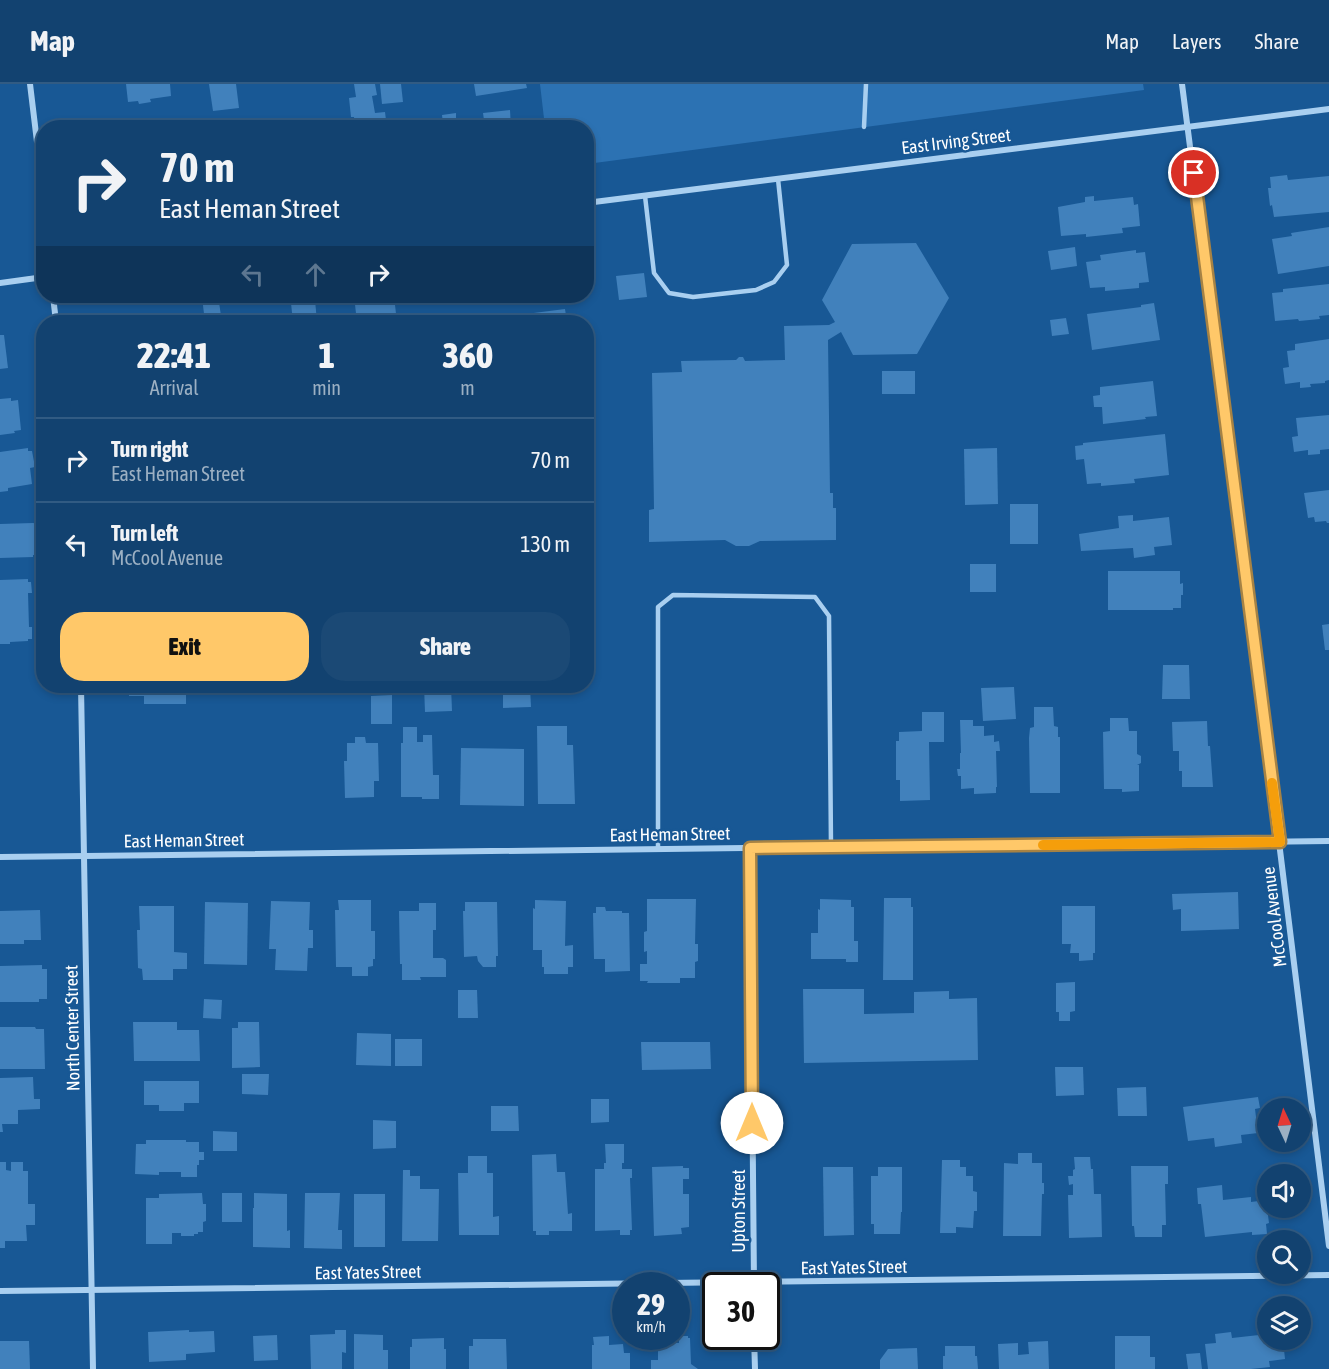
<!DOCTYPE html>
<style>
body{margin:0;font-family:"Asap Condensed",sans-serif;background:#1b4975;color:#f1f3f6;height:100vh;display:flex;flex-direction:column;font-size:22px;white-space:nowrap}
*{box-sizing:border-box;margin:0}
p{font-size:20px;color:#9cb0c3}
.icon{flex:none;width:33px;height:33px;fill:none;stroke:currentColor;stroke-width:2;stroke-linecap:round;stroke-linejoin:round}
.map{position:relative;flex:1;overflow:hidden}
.details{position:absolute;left:36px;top:231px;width:558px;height:378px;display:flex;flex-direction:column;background:#124270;border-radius:24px;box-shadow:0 3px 9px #0003,0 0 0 2px #315b83}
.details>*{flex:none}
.guide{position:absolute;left:36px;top:36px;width:558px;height:183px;border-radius:24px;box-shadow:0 3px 9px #0003,0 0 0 2px #315b83;background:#124270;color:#f1f3f6;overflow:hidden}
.needle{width:39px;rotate:356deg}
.fabs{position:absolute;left:1257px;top:1014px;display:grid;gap:12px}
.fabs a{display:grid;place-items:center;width:54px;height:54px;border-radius:50%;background:#124270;box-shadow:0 3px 9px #0003,0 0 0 2px #315b83;font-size:30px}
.speed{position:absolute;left:612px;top:1188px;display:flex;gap:12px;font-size:30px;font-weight:700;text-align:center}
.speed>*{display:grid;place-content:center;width:78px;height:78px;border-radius:50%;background:#124270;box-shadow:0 3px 9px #0003,0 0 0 2px #315b83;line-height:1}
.speed small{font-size:15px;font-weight:400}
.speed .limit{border:3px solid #111;border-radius:9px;background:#fff;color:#111}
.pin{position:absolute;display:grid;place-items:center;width:51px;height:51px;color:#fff;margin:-26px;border:3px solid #fff;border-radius:50%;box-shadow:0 2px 6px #0007}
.me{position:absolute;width:66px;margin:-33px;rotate:0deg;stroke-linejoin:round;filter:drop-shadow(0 0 4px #0008)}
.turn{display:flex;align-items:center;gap:21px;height:126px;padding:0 24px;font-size:27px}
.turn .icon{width:78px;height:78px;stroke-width:2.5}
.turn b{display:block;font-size:42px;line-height:51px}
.lanes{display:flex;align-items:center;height:57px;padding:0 24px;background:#0003;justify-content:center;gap:30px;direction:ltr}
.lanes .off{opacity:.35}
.eta{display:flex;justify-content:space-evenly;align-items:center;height:102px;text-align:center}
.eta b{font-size:36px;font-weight:800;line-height:42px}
.cta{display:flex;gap:12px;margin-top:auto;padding:12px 24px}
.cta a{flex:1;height:69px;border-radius:24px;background:#ffc869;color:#111;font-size:24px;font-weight:800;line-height:69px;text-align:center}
.cta a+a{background:#1b4975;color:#f1f3f6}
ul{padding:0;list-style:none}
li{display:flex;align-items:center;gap:18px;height:84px;padding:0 24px;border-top:2px solid #315b83}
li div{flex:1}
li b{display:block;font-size:22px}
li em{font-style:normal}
header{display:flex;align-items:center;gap:36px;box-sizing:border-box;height:84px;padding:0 30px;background:#124270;border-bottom:2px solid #315b83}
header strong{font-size:28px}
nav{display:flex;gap:33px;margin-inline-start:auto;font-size:21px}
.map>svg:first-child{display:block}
</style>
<header>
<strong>Map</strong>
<nav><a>Map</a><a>Layers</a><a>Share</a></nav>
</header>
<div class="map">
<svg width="1329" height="1285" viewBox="0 0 1329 1285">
<rect width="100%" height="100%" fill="#185895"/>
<path fill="#2c72b3" d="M540 0H1143L1144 6 587 80 586 44 545 43Z"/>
<g fill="#4181bc">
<path d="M126 0H170L171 12 150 15 151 18 139 20 138 17 128 18Z"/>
<path d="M209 0H236L239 24 213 27Z"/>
<path d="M354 0H375L377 11 372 12 375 29 385 28 387 44H355L354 33H351L349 14 356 13Z"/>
<path d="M380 0H401L403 18 382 20Z"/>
<path d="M474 0H526L527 4 476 12Z"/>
<path d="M510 26 511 44H437V41L443 40 442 31 456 29V39L484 36 483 29Z"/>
<path d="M260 36 261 44H245V38Z"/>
<path d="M1287 91 1288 96 1329 92V128L1274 133 1272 121 1270 122 1268 104H1271L1270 93Z"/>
<path d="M1094 112V117L1133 113 1134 121 1138 120 1140 142 1122 144 1123 149 1086 153V150L1061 152 1058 123 1085 118V113Z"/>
<path d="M1329 143V182L1278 190 1272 155 1292 152 1291 149Z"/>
<path d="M916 159 949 214 917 270 853 271 841 248 828 256 830 409H833V424H836V456L760 457 749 462H736L725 456 649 458V426L654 425 652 289 682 288 681 277 736 276 739 273H743L745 277 785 276 784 242 829 241 835 238 822 216 852 160Z"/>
<path d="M1075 163 1077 182 1051 186 1048 167Z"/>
<path d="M1136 166V169L1145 168 1149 198 1139 199V204L1105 207V203L1090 204 1086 178 1101 176 1100 171Z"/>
<path d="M644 189 647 213 619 216 616 192Z"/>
<path d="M1329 200V231L1319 232 1320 235 1299 237 1298 235 1275 237 1272 209 1283 208V205Z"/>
<path d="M218 212 222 238H205L202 213Z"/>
<path d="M354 212H389L391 221H395L397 238H357Z"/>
<path d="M315 216 317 238H293L291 219Z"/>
<path d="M1154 219 1160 256 1092 266 1087 230 1141 223V221Z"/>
<path d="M565 225 567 238H488L487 235Z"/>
<path d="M168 230 170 238H122L121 237Z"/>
<path d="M1066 234 1069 250 1052 252 1050 236Z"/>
<path d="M0 251H4L8 284 0 285Z"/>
<path d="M1329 255V296L1325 297V299L1310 300 1311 303 1300 304V298L1285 300 1283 284 1289 283 1287 267 1295 266V260Z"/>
<rect x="882" y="287" width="33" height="23"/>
<path d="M1153 297 1157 332 1145 333 1146 335 1103 340 1102 323H1094L1093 312 1100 311V303Z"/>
<path d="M11 314V317L18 316 21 346 14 347 15 349 0 351V315Z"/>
<path d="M1329 331V365L1320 366V370L1308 371V366L1294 368 1292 353 1298 352 1296 334Z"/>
<path d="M1165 350 1169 391 1134 395 1135 399 1101 402V399L1087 400 1084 375 1076 376 1075 362 1083 361V359Z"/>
<path d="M28 364V367H32L35 383 30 384 32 400 8 404V407L0 408V368Z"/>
<path d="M997 364 998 420 965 421 964 365Z"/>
<path d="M1329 406V439H1327L1326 437 1315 438 1314 433 1308 434 1304 409Z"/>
<rect x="1010" y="420" width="28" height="40"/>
<path d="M1133 431V437L1169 433 1172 461 1154 463 1155 471 1134 474 1133 464 1081 467 1079 450 1119 444 1118 432Z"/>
<path d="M33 439 39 440 40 471H33V473L0 474V440Z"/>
<rect x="970" y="480" width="26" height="28"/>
<path d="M1108 487H1180V500L1183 499V511H1181V524H1173V526H1108Z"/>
<path d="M28 495V498H31L32 509H28L29 543H32V555H28V557L10 558V560H0V496Z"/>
<path d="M1329 540V566H1325L1322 541Z"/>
<rect x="586" y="552" width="5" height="35"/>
<path d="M1163 581H1189L1190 615H1162Z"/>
<path d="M129 602H209V611H186V620H144V612H129Z"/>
<path d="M424 602H451L452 627 425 628Z"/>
<path d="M503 602H530L531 623 503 624Z"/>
<path d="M1014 603 1016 635 983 637 981 604Z"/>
<path d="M392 611V640H371V612Z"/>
<path d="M1034 623H1053L1054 642 1058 643V653H1060V709H1030L1029 654 1030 644 1034 643Z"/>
<path d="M922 628H944V658H929L930 716 900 717V696H896V657H899V648L922 647Z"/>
<path d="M1110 634H1128L1129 647H1137V670L1141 672V679L1137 681H1139V707L1122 708V705H1104L1103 648 1110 647Z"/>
<path d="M960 636H973V642H984V652L994 651V658L999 657 1000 667H996L997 703H996V709L974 710V704L961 705V692H958L957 685H960V669H961Z"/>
<path d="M1207 637 1208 662H1210L1213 703H1182V687H1179V667H1173L1172 638Z"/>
<path d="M537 642H567V661H573L575 720H538Z"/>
<path d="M403 643H417V658H423V651H432L433 691H439V715H422V713H401V659H403Z"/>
<path d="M355 653H365L366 659H378L379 697H374V713L345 714 344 677H347V659H355Z"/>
<path d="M461 664 524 665V722L460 721Z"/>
<path d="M1238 808 1239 845 1181 847V825L1173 826 1172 810Z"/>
<path d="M884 814H911V823H913V896H883Z"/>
<path d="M647 815H696L695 860H698V877L695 878V894H680V899H647L648 897H640V880H647V867L644 868V848L647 847Z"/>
<path d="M820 815 851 816V823H854V857H858V878H846V875H811V849H818V825L820 826Z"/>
<path d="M338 816H371V847H375V875H373V882L368 883V892H352V883H336L335 826H339Z"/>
<path d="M535 816 566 817 565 862 573 861V883H568V890H544V883H542V866H533V824L535 825Z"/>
<path d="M271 817 310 818 309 846H313V864H308L307 887 275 886 276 865H269Z"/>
<path d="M205 818 248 819 247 881 204 880Z"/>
<path d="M465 818H497L498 872H496V883H483L478 877 477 872 464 873 463 827H465Z"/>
<path d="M419 819H436V846H433V874H443L446 876V893H420L421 896H402V880H400L399 827H419Z"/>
<path d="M139 822H174V868L187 869V885H173V896H143L142 885 138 884 137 846H140Z"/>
<path d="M1062 822H1095V869H1093V876L1079 877V869H1070L1071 860H1062Z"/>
<path d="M596 823H605L606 827H622V829H629L630 887 605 888V875H594L593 829H596Z"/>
<path d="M40 826 41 856H24V860H0V827Z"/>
<path d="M42 881V885H47V915H39V918H0V882Z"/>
<path d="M1075 898V927L1070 928V937H1059V928H1056V899Z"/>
<path d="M803 905H864V930L914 929V908L949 907V915L977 914 978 976 804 979Z"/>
<path d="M458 906H477L478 934H458Z"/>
<path d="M204 915 222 916 221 935 203 934Z"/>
<path d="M133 938H177V946H199L200 977H134Z"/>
<path d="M238 938H259L260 983 232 984V944H238Z"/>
<path d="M0 943H35L36 945H44L45 985H0Z"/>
<path d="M357 949 391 950V982L356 981Z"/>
<rect x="395" y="955" width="27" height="27"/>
<path d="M641 958H710L711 985 642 986Z"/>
<path d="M1055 983H1083L1084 1011 1056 1012Z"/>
<path d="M242 990H269L268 1011 242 1010Z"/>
<path d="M33 993 34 1015H40V1025L18 1026V1040H2L3 1048H0V994Z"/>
<path d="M144 997H199V1019H184V1027H159V1021H144Z"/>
<path d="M1146 1003 1147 1032H1118L1117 1004Z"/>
<path d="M1258 1013 1260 1024 1255 1025 1258 1049 1241 1051 1242 1059 1215 1063 1214 1054 1188 1057 1183 1023Z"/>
<path d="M591 1015H609V1038L591 1039Z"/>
<path d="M491 1022H518L519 1047H491Z"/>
<path d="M373 1036 396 1037V1064L373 1065Z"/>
<path d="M213 1047 237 1048V1067H213Z"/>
<path d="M146 1056H186V1058H199V1068H204V1076H199V1081H197V1093H181V1088H159V1091L135 1090 136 1060H146Z"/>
<path d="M605 1060H624V1079H622V1085H632V1094H630L632 1146H630V1151H620V1146L595 1147V1085H604V1079H606Z"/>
<path d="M1018 1069H1032V1079H1042V1099H1044V1110H1042L1041 1152H1003L1004 1079 1018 1080Z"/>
<path d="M556 1070 557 1088H565L568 1130 572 1129V1147H549V1151H536V1147H533L532 1071Z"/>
<path d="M468 1072H487V1089H493V1133L499 1132V1151H459L458 1089H468Z"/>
<path d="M1074 1073H1090L1091 1085H1093L1094 1110H1101L1102 1153 1069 1154 1068 1111H1073V1100L1069 1101 1068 1092H1073V1086L1075 1085Z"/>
<path d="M942 1076H960V1083H966V1092H973V1107L977 1108V1127H974L973 1144 956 1143V1149H940Z"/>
<path d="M0 1078H6V1086L11 1087V1078H23V1087H28V1120H35V1141H26L27 1157H5V1164H0Z"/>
<path d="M683 1082V1084H689V1095H683V1110H689V1143L681 1144 682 1150 654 1152 652 1083Z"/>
<path d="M1131 1082H1168V1100H1165L1166 1141H1162V1153H1135L1134 1142H1132Z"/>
<path d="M823 1083H853L854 1151 824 1152Z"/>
<path d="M878 1083H902V1128H901L900 1150H874V1140H871V1092H878Z"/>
<path d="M403 1086H410V1092H420V1105H439L438 1157H402Z"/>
<path d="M1222 1101 1223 1116 1251 1113V1118L1266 1116 1269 1139 1266 1140 1267 1150 1252 1151V1148L1205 1153 1201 1120H1198L1197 1104Z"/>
<path d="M202 1109 203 1120H206V1137L203 1138V1148H198V1150H194V1152H181V1149H172V1160H146V1114H159V1110Z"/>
<rect x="222" y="1109" width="20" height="29"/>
<path d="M254 1109 287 1110V1147L290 1146V1164L253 1163V1124H254Z"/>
<path d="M305 1109H340L338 1146H342V1165L304 1164Z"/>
<rect x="354" y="1110" width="31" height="53"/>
<path d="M189 1246V1248L214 1247 215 1268 186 1270V1276L149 1278 148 1248Z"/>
<path d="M335 1246H346V1269L342 1268V1285H311L310 1251 335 1250Z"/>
<path d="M1231 1248 1232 1254 1268 1250V1256H1283L1285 1275 1269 1277 1270 1283 1251 1285H1208L1205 1260 1216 1259 1215 1250Z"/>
<path d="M354 1250 383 1251V1266H388V1285H354Z"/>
<path d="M277 1251 278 1276 254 1277 253 1252Z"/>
<path d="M609 1252V1261L623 1260 624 1269H630V1285H592V1261H594L593 1253Z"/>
<path d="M681 1252H688V1254H690L691 1280 698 1285H651V1276H658V1259H679V1254H681Z"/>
<path d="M1115 1252H1150V1273H1155V1285H1115Z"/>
<path d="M444 1254V1265H446V1285H410V1263H412V1255Z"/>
<path d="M473 1255H506L507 1285H469V1262H473Z"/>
<path d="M0 1257H29L30 1285H0Z"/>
<path d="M1048 1257 1049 1285H999L998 1260 1018 1259V1271L1029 1270 1028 1258Z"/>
<path d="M945 1262H975V1272H977L978 1285H943V1272H945Z"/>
<path d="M917 1264 918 1285H880V1276L888 1265Z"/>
<path d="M1200 1269 1202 1285H1188L1186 1270Z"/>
</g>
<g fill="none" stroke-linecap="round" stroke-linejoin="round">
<g stroke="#a9cff0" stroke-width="4.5">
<path d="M864 43 866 0"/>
<path d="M645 112 654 189 669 209 693 213 756 206 774 198 787 181 778 95"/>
<path d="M658 765V523L673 511 815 513 829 532 831 763"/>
</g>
<g stroke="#a9cff0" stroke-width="6">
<path d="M30 0 44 116"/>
<path d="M1182 0 1279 758 1329 1162"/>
<path d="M586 119 1329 25"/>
<path d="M0 199 44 193"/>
<path d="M53 212 56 238"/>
<path d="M81 602 93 1285"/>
<path d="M750 764 754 1201"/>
<path d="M0 773 1329 757"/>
<path d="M0 1207 1329 1191"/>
<path d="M754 1252 755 1285"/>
</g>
</g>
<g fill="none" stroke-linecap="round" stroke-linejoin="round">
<defs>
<path id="route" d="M752 1039 750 764 1280 758 1194 89"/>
</defs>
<use href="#route" stroke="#a68244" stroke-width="15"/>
<use href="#route" stroke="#ffc869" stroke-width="10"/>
<path stroke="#f59e0b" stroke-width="10" d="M1043 761 1280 758 1272 699"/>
</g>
<g text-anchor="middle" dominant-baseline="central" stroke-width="5" stroke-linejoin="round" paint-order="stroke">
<g font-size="18" fill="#fff" stroke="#185895">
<text transform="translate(956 57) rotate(-7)">East Irving Street</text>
<text transform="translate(670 750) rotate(-1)">East Heman Street</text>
<text transform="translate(184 756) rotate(-1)">East Heman Street</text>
<text transform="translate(1274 833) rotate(-97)">McCool Avenue</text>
<text transform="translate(72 944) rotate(-91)">North Center Street</text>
<text transform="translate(738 1127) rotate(-90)">Upton Street</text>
<text transform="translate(854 1183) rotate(-1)">East Yates Street</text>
<text transform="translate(368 1188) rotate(-1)">East Yates Street</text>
</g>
</g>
</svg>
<div class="fabs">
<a><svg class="needle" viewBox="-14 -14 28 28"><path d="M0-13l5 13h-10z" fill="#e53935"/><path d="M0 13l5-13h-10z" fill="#9cb0c3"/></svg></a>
<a><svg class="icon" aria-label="sound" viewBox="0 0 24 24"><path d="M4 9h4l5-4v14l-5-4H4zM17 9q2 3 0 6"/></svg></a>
<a><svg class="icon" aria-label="search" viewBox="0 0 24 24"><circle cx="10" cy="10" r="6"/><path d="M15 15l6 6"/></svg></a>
<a><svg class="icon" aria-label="layers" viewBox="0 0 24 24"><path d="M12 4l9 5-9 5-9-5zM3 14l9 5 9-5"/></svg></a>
</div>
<div class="speed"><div>29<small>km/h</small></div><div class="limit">30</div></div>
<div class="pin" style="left:1194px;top:89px;background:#d93025"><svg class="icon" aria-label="arrive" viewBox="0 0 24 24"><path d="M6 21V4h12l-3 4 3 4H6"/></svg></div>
<svg class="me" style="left:752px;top:1039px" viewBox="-20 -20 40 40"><circle r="19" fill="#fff"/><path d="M0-13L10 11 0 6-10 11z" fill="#ffc869"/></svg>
<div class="guide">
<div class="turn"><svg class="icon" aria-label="right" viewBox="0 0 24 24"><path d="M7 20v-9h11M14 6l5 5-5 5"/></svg><div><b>70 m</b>East Heman Street</div></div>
<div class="lanes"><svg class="icon off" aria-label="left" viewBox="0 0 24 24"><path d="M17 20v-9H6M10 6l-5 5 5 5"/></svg><svg class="icon off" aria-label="ahead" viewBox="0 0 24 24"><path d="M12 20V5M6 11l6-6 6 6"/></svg><svg class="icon" aria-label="right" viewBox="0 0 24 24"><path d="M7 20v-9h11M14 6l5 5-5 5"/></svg></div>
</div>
<section class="details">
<div class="eta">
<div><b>22:41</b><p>Arrival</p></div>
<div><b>1</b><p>min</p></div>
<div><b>360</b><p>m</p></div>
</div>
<ul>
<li><svg class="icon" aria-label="right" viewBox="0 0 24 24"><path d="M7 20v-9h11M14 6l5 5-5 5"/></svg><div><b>Turn right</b><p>East Heman Street</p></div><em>70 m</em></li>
<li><svg class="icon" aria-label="left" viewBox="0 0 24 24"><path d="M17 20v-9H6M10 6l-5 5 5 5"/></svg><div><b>Turn left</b><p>McCool Avenue</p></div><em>130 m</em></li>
</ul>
<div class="cta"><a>Exit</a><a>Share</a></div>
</section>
</div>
